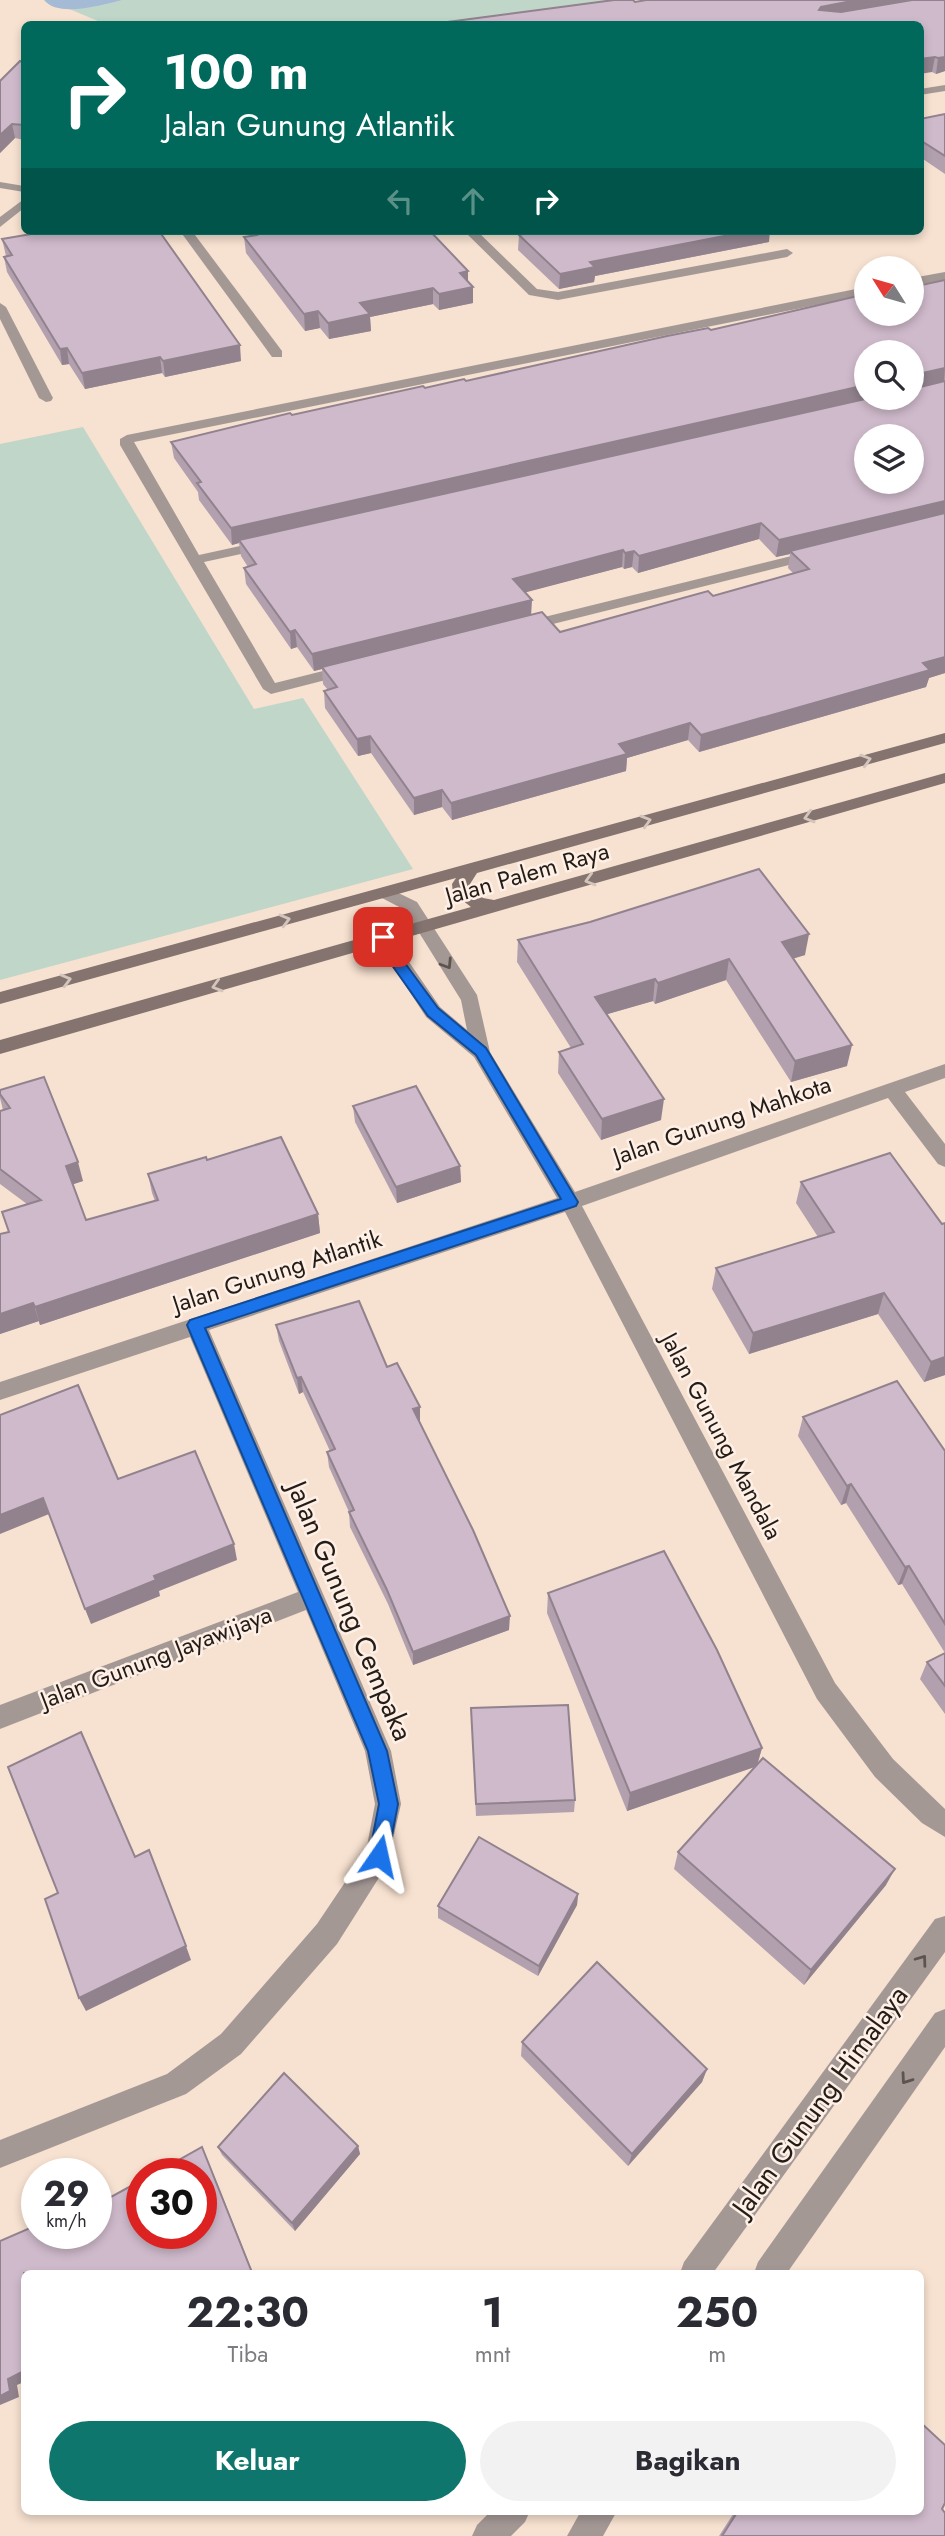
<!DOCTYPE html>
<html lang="id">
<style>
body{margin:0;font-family:Jost,sans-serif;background:#f2f2f3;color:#2b2b33;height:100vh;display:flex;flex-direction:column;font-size:26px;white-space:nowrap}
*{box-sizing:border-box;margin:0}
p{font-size:23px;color:#7c7c81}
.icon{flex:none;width:38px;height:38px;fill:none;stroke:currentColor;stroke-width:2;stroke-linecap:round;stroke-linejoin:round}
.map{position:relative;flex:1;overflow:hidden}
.panel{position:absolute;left:21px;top:2270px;width:903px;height:245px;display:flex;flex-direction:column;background:#fff;border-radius:10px;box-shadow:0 4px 10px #0003}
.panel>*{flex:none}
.hud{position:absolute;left:21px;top:21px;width:903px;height:214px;border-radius:10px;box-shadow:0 4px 10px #0003;background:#00695c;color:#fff;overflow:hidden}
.needle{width:46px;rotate:307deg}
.controls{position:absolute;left:854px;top:256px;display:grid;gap:14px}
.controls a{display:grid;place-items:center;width:70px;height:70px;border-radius:50%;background:#fff;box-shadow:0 4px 10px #0003;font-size:35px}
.speed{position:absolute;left:21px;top:2158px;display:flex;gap:14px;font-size:35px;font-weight:700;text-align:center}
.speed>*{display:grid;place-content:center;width:91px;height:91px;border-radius:50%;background:#fff;box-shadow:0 4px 10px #0003;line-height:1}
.speed small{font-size:18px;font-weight:400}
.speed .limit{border:10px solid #d22;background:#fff;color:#111}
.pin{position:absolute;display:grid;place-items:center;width:60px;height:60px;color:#fff;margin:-30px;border-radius:14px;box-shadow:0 4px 10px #0006}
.me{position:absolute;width:77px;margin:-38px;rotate:11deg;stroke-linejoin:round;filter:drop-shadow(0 0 5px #0008)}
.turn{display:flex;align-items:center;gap:24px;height:147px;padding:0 28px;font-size:32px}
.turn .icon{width:91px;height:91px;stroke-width:2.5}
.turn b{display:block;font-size:49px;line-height:60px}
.lanes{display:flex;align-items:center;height:66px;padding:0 28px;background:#0003;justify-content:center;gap:35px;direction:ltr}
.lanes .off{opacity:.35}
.eta{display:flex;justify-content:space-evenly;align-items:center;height:119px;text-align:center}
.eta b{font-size:42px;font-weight:700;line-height:49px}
.primary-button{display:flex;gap:14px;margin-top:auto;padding:14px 28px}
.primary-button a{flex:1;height:80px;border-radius:42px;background:#0f766e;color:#fff;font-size:28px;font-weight:700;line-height:80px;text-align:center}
.primary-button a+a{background:#f2f2f3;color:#2b2b33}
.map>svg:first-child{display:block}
</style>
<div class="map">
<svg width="945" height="2536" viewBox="0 0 945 2536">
<rect width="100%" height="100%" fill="#f7e1d0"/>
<g fill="#c0d6c9">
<path d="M48 0H620L429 24H105Z"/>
<path d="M83 427 254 709 303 698 413 869 0 980V444Z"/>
</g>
<path fill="#a5bad5" d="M44 0H122C102 5 58 18 44 0Z"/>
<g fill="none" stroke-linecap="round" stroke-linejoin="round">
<g fill="#a49895" fill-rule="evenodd">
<path d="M945 85V91L920 95V89Z"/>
<path d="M0 182 24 186V192L0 188Z"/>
<path d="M24 199V208L0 227V217Z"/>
<path d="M180 231H192L282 351V357H272Z"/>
<path d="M464 231H477L537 289 558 292 787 249 793 253 787 257 558 300 529 295Z"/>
<path d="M945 272V280L912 286V278Z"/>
<path d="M866 287V295L134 442 199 555 268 540 275 544 273 547 204 562 275 683 351 664 359 669 357 672 271 694 263 689 120 445V439L127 435Z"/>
<path d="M0 303 6 307 53 398 51 401 46 402 39 398 0 319Z"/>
<path d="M816 550 821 551 823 554 821 557 521 632 513 627 516 624Z"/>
<path d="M386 887 417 902 477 995 490 1052 575 1192 945 1064V1078L905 1092 945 1144V1167L938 1164 888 1098 582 1206 835 1683 893 1759 945 1809V1837L922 1823 875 1777 817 1699 565 1212 209 1330 391 1751 401 1804 387 1865 337 1944 241 2054 186 2094 0 2168V2140L167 2074 221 2034 317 1924 366 1851 375 1804 365 1751 306 1610 0 1729V1705L298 1592 190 1337 0 1400V1382L557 1198 474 1057 426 1017 374 937 383 931 389 933 440 1007 467 1030 461 1000 405 910 380 897 377 893Z"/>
<path d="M945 1916V1952L713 2273H680L684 2262 935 1919Z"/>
<path d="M945 2009V2047L787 2273H754L758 2262 935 2013Z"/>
<path d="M491 2511H530L525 2522 511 2536H472L477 2525Z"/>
<path d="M581 2511H617L603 2536H567Z"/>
</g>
<path fill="#84736e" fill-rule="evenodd" d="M945 733V743L477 873 470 884 471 890 483 898 494 900 945 773V783L0 1054V1040L471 907 453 893 452 884 456 878 0 1004V992Z"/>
</g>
<g fill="#b2a0af" fill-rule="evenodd">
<path d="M945 0V71L936 74 932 72 635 2 678 1Z"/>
<path d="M24 63V140L15 138 0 153V81Z"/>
<path d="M945 114V174L920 157V119Z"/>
<path d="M46 231H159L241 361 165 377 162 373 85 389 69 364 62 365 7 272 4 257 6 256 2 239Z"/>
<path d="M251 231H430L468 282 473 303 439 310 433 304 370 317 371 331 329 339 320 328 305 331 246 253 244 237 252 235Z"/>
<path d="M521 233 769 242 595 276 594 282 559 289 518 250 519 235 521 234Z"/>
<path d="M945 280V673L929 678 926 687 699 752 688 740 627 758 626 771 452 820 442 807 414 815 371 753 358 756 325 708 324 691 328 690 323 684 322 669 314 671 297 647 291 649 246 584 244 568 248 567 241 556 239 543 232 545 199 500 198 492 174 458 171 442 292 415 425 388 466 381ZM912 352V397H866ZM759 539 776 557 790 554 788 568 793 573 713 596 560 632 531 615 525 592 622 567 624 569 632 567 638 573Z"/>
<path d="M518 940 805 955 794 958 847 1066 791 1082 726 980 655 1004 653 1001 607 1014 661 1120 601 1140 558 1073 559 1052 571 1048 517 962Z"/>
<path d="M0 1090 83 1181 73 1184 86 1220 155 1201 152 1193 148 1174 207 1160 318 1214 320 1233 40 1325 39 1321 0 1334V1234L9 1232 27 1204 0 1184V1111L3 1110 0 1098Z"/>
<path d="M353 1106 460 1166 461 1182 397 1203 355 1122Z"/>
<path d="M801 1182 942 1224 945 1223V1375L924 1382 878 1314 749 1354 712 1289 716 1268 818 1237 796 1203Z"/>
<path d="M276 1325 387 1367 420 1422 509 1630 413 1665 388 1604 350 1527 349 1512 329 1467 327 1452 330 1451 303 1392 299 1394 279 1341Z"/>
<path d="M803 1417 945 1451V1714L920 1679 927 1662 945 1653 902 1584 898 1585 846 1503 841 1505 798 1436Z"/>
<path d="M548 1593 762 1748 757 1764 886 1885 804 1985 674 1869 678 1852 755 1767 627 1811 547 1613Z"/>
<path d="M471 1708 575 1800 574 1812 476 1816Z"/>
<path d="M578 1894 577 1905 538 1976 438 1918V1906Z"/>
<path d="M522 2042 707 2069 702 2082 628 2166 521 2056Z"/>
<path d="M358 2146 360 2154 295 2231 222 2155 218 2147Z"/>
<path d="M942 2509 945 2536H719L735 2511H920Z"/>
</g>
<g fill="#91828e">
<path d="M857 0H931L820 21 819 10 821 7Z"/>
<path d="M935 57 932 72 920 74V59Z"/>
<path d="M945 57V71L936 74 938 58Z"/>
<path d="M12 124 15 138 0 153V135Z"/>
<path d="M750 231H770L769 242 595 276 594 282 559 289 560 274 590 262Z"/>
<path d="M468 271V288L473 287V303L439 310V294L460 273Z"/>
<path d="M433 288V304L370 317 371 331 329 339 328 323 360 303Z"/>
<path d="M318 311 320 328 305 331 304 314Z"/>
<path d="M240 345 241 361 165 377 163 361Z"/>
<path d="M67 348 69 364 62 365 60 349Z"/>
<path d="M160 357 162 373 85 389 82 373Z"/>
<path d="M945 368 944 383 912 391V382L914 375Z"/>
<path d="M866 385V397H882L239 540V543L232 545 231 528Z"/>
<path d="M945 501V516L790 551V554L776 557 779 540Z"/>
<path d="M761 523 759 539 638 573 639 556Z"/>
<path d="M623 550 622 567 512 596 513 579Z"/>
<path d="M634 551 632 567 624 569 625 553Z"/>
<path d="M532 600 531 617 322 667V669L314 671 312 654Z"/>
<path d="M295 630 297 647 291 649 290 632Z"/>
<path d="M945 657V673L929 678 926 687 699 752 701 735Z"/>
<path d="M690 723 688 740 627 758 626 771 452 820 451 803 619 744Z"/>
<path d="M370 736 371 753 358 756 357 739Z"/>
<path d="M442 790V807L414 815V798Z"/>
<path d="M809 934 805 955 779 963 782 942Z"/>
<path d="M729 959 726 980 655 1004 658 983Z"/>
<path d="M655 979 653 1001 594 1018 595 997Z"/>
<path d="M852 1045 847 1066 791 1082 795 1061Z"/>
<path d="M664 1099 661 1120 601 1140 602 1119Z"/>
<path d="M78 1162 83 1181 71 1185 66 1166Z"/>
<path d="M460 1166 461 1182 397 1203 396 1187Z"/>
<path d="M318 1214 320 1233 40 1325 35 1307Z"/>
<path d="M884 1293 878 1314 749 1354 753 1333Z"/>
<path d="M33 1303 39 1321 0 1334V1314Z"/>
<path d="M945 1357V1375L924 1382 931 1362Z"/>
<path d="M301 1377 303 1392 299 1394 297 1378Z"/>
<path d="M420 1407V1422L414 1424 413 1409Z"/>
<path d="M851 1484 846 1503 841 1505 847 1486Z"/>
<path d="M43 1498 49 1514 0 1534V1515Z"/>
<path d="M234 1544 237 1560 159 1591 160 1596 91 1624 85 1609 154 1576Z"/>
<path d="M909 1566 902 1584 898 1585 905 1567Z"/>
<path d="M510 1616 509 1630 413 1665V1652Z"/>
<path d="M762 1748 757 1766 627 1811 630 1793Z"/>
<path d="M895 1869 886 1885 804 1985 811 1970Z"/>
<path d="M578 1894 577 1905 538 1976 539 1966Z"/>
<path d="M186 1946 191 1960 86 2011 79 1998Z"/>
<path d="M707 2069 702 2082 628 2166 632 2154Z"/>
<path d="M358 2146 360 2154 295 2231 292 2223Z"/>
<path d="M202 2147 207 2158 253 2273H248Z"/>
<path d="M24 2371V2382L17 2385 19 2397 0 2405V2396L8 2379Z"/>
</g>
<g fill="#cfbacb" stroke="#91828e" stroke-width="2" fill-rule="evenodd">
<path d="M614 0H633L635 2 646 0H857L821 7 819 10 841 12 912 0H945V57L938 58 935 57 920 59V24H432Z"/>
<path d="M20 61 24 63V125L12 124 0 135V81Z"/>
<path d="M945 114V156L920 140V119Z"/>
<path d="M49 231H159L240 345 163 361 160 357 82 373 67 348 60 349 4 257 12 255 2 239Z"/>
<path d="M254 231H430L468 271 460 273 473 287 439 294 433 288 360 303 370 314 328 323 318 311 304 314 244 237 257 235Z"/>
<path d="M530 231H750L590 262 595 267 560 274 519 235 523 234 521 233Z"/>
<path d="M945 280V368L914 375 912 378V352H866V385L231 528 197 483 201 482 171 442 290 413 292 415 423 386 425 388 464 379 466 381 667 336 708 328 711 330 862 295 866 294V313H912V287Z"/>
<path d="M945 381V501L779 540 761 523 639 556 634 551 625 553 623 550 513 579 532 600 312 654 295 630 290 632 244 568 256 564 239 540 874 397H912V389ZM866 436H912V481H866Z"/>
<path d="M945 513V657L923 663 930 670 701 735 690 723 619 744 627 754 451 803 442 790 414 798 370 736 357 739 324 691 337 687 322 667 542 612 560 632 708 591 713 596 809 569 790 551Z"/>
<path d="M759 869 809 934 782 942 852 1045 795 1061 729 959 658 983 655 979 595 997 664 1099 602 1119 559 1052 583 1044 518 940 590 922Z"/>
<path d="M44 1077 78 1162 66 1166 86 1220 158 1200 148 1174 206 1157 207 1160 281 1137 318 1214 35 1307 33 1303 0 1314V1234L9 1232 2 1212 41 1200 0 1169V1111L10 1108 0 1094V1090Z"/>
<path d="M416 1086 460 1166 396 1187 353 1106Z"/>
<path d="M890 1153 942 1224 945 1223V1357L931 1362 884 1293 753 1333 716 1268 834 1232 801 1182Z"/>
<path d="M359 1301 387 1367 397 1363 420 1407 413 1409 473 1530 510 1616 413 1652 387 1590 349 1512 354 1510 327 1452 335 1449 301 1377 297 1378 276 1325Z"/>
<path d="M897 1381 945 1451V1624L909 1566 905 1567 851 1484 847 1486 803 1417Z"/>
<path d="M78 1385 118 1479 195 1451 234 1544 154 1576 156 1580 85 1609 43 1498 0 1515V1415Z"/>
<path d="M664 1551 717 1650 762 1748 630 1793 548 1593Z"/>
<path d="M945 1653V1686L927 1662Z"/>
<path d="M568 1705 575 1800 476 1804 471 1708Z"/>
<path d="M81 1732 135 1857 149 1850 186 1946 79 1998 45 1899 58 1893 8 1767Z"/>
<path d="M763 1758 895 1869 811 1970 678 1852Z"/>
<path d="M479 1837 578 1894 539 1966 438 1906Z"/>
<path d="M597 1962 707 2069 632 2154 522 2042Z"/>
<path d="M284 2073 358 2146 292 2223 218 2147Z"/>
<path d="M202 2147 251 2270 248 2273H24V2371L8 2379 10 2391 0 2396V2241L37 2225V2233H96V2205L142 2180V2233H201V2174H154Z"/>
<path d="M920 2422 945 2445V2503L942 2509 945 2513V2536H722L738 2511H920Z"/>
</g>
<defs><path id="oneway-chevron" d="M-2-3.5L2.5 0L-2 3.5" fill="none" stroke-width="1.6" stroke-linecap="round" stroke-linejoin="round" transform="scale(1.75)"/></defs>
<g stroke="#d3c4bc">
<use href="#oneway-chevron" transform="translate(866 760) rotate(-16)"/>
<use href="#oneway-chevron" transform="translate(809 817) rotate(164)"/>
<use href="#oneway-chevron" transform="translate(646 821) rotate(-16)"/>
<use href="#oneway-chevron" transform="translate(590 880) rotate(164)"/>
<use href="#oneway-chevron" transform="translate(285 920) rotate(-15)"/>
<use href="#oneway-chevron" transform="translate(66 980) rotate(-15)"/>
<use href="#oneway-chevron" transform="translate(217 986) rotate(164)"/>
</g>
<g stroke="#5e544f">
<use href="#oneway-chevron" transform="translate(447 964) rotate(58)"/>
<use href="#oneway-chevron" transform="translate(922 1960) rotate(-54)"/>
<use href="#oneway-chevron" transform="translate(906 2079) rotate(125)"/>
</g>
<path fill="#1a73e8" stroke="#114b97" stroke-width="2" d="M383 932 388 934 399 955 438 1008 486 1048 578 1202 576 1206 205 1328 387 1751 398 1804 388 1856 386 1863 379 1866 371 1863 369 1856 379 1804 368 1751 187 1325 190 1320 561 1199 476 1055 428 1016 389 961 376 937Z"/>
<g text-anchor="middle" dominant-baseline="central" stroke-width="5" stroke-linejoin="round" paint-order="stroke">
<g font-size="24" fill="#241c16" stroke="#fef0e6">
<text transform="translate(527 873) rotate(-16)">Jalan Palem Raya</text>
<text transform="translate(722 1120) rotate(-19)">Jalan Gunung Mahkota</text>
<text transform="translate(277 1271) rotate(-18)">Jalan Gunung Atlantik</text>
<text transform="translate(722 1436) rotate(62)">Jalan Gunung Mandala</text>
<text transform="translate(156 1657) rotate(-21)">Jalan Gunung Jayawijaya</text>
</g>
<g font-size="28" fill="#241c16" stroke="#fef0e6">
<text transform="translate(350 1611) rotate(67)">Jalan Gunung Cempaka</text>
<text transform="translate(820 2101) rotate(-54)">Jalan Gunung Himalaya</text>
</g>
</g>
</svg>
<div class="controls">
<a><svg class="needle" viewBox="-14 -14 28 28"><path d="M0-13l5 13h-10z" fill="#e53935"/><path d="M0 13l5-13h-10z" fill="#7c7c81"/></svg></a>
<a><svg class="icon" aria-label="search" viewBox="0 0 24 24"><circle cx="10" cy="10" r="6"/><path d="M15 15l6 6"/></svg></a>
<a><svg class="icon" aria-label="layers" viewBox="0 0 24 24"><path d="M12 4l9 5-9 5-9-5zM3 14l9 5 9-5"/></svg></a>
</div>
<div class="speed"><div>29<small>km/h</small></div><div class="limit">30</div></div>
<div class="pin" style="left:383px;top:937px;background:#d93025"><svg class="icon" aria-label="arrive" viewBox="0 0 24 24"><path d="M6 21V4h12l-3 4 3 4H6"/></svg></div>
<svg class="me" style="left:379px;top:1856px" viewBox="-20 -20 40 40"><path d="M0-17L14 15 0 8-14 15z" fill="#1a73e8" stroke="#fff" stroke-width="4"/></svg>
<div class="hud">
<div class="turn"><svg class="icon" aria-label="right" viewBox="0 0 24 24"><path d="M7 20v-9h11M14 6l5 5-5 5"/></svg><div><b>100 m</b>Jalan Gunung Atlantik</div></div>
<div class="lanes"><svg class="icon off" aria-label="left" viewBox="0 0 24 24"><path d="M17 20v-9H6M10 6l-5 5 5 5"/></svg><svg class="icon off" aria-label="ahead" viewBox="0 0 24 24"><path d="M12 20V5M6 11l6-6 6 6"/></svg><svg class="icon" aria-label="right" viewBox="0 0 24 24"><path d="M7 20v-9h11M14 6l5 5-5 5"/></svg></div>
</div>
<section class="panel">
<div class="eta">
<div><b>22:30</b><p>Tiba</p></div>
<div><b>1</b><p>mnt</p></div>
<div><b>250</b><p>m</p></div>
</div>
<div class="primary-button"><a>Keluar</a><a>Bagikan</a></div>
</section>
</div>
